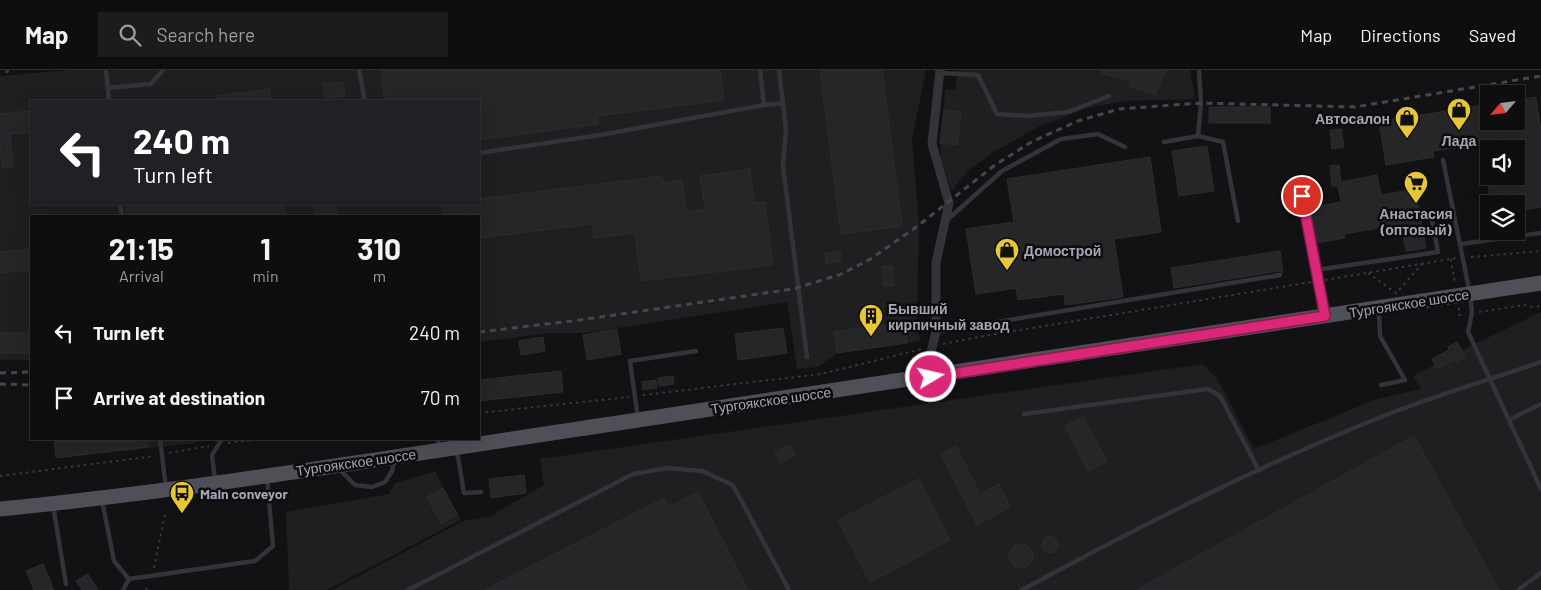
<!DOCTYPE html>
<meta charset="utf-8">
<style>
body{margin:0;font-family:Barlow,sans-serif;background:#1c1c1d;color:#f1f3f6;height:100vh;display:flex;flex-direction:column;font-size:19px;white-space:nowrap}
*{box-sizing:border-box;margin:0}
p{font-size:16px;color:#9b9c9e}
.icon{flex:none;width:28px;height:28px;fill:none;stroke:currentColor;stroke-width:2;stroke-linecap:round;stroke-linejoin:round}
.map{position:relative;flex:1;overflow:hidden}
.drawer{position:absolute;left:30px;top:145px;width:450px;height:225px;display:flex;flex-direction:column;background:#0e0e0f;border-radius:0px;box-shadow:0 5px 20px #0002,0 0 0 1px #2e2e2f}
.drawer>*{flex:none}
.banner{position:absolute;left:30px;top:30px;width:450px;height:105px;border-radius:0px;box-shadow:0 5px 20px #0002,0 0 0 1px #2e2e2f;background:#202124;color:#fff;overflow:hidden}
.needle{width:32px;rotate:242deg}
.controls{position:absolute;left:1480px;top:15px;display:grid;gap:10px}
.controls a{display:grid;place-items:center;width:45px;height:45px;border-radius:0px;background:#0e0e0f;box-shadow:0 5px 20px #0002,0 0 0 1px #2e2e2f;font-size:25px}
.pin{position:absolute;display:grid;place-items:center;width:42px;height:42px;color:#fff;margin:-21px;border:2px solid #fff;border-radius:50%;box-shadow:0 1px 5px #0007}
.me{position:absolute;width:55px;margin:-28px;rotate:81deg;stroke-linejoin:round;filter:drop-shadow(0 0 4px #0008)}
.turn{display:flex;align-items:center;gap:18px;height:105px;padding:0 20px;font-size:22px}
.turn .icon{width:65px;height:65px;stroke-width:2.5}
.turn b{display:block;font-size:35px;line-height:42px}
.eta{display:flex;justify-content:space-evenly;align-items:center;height:85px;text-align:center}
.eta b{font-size:30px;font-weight:700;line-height:35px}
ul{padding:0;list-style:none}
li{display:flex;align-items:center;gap:15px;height:65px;padding:0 20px}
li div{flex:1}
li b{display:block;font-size:19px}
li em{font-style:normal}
header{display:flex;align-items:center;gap:30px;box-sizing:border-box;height:70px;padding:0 25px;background:#0e0e0f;border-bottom:1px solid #2e2e2f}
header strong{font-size:24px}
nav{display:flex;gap:28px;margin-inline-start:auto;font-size:18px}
.search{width:350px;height:45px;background:#1c1c1d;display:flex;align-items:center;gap:12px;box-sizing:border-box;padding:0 18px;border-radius:0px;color:#9b9c9e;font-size:19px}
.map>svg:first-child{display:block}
</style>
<header>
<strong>Map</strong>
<div class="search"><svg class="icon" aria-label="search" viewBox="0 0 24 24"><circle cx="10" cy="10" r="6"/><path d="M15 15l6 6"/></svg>Search here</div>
<nav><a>Map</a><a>Directions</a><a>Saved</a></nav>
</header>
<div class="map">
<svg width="1541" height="520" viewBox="0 0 1541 520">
<rect width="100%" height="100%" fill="#121214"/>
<g fill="#1f1e21" fill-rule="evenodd">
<path d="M71 0H102L106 2 116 0H926L912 69 919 155 917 247 920 271 837 283 818 297 797 299 787 232 585 263H549L479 272V146H31V290H0V6ZM31 31H479V134H31Z"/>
<path d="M958 0H1190L1195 29 1126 31 1087 38 1040 56 992 83 969 100 952 120 940 90 945 20H955Z"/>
<path d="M1541 242V520H332L463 451 489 447 544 415 540 389 1203 294 1218 310 1254 379 1377 329 1421 319 1413 306 1434 295 1432 289 1449 280 1448 277 1457 272 1462 280Z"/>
<path d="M54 369H195L196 373 56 388Z"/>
<path d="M435 401 461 450 327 520H289L286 442 389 424 395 413Z"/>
</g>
<g fill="#262528" stroke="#2d2c30">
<path d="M381 0H720L724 30 597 46 598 54 479 70V31H385Z"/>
<path d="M820 0H882L902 156 841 164Z"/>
<path d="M1102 0H1166L1155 24 1130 17 1132 11 1101 3Z"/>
<path d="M343 12 345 26 325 28 323 14Z"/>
<path d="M269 19 270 31H217V26Z"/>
<path d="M1536 27 1541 61V137L1516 141V134H1491L1487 106H1516V79H1481L1480 74 1433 81 1434 87 1386 95 1379 52 1489 34V51H1516V30Z"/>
<rect x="1209" y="37" width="61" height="16"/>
<path d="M944 40 961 42 957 75 940 73Z"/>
<path d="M31 41V62L10 64 13 97 2 98 0 74V44Z"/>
<path d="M1341 59 1344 77 1332 79 1330 60Z"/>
<path d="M1207 76 1214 121 1179 126 1172 81Z"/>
<path d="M1150 87 1161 162 1114 169 1123 227 1065 235 1064 224 1018 230 1016 218 976 224 966 159 1014 152 1007 109Z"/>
<path d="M1339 95 1341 112 1377 105 1381 125 1415 119 1426 178 1406 181 1401 154 1344 164 1345 168 1316 173 1309 138 1341 132 1338 116H1332L1330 96Z"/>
<path d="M750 99 754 133 765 132 773 195 641 211 635 163 594 168 592 154 479 168V146H444L443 134H479V129L662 106 663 113 682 110 686 142 705 139 700 106Z"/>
<path d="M125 134H283L285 146H127Z"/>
<path d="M314 134H336L338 146H316Z"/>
<path d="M31 179V200L0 203V182Z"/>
<path d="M840 181 841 191 826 193 825 184Z"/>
<path d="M1280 181 1283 203 1279 201 1174 218 1171 198Z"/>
<path d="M892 196 894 215 884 216 882 197Z"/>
<path d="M905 252 907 273 837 283 834 262Z"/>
<path d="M783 258 787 283 738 290 735 264Z"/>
<path d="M617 259 621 284 587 290 583 265Z"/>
<rect x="0" y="263" width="31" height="20"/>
<path d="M543 267 545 281 521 285 519 271Z"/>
<path d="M1457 272 1465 287 1456 292 1455 289 1437 299 1432 289 1449 280 1448 277Z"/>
<path d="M561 301 563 322 479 331V310Z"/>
<path d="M673 306 674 314 659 316 658 308Z"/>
<path d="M656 310 657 318 643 320 642 312Z"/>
<path d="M1083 347 1107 391 1088 401 1065 356Z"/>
<path d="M1414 366 1499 520H1136Z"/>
<path d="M54 369H146L147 377 56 388Z"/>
<path d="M790 375 795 385 780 393 775 383Z"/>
<path d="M956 376 980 424 999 414 1010 437 977 455 941 384Z"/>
<path d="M524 405 526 423 491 428 489 409Z"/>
<path d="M919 409 950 470 870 512 838 450Z"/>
<path d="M443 418 457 444 441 453 427 427Z"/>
<path d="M698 422 748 520H485L664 428 669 437Z"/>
<circle cx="1050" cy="475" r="8"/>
<circle cx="1021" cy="486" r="12"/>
<path d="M43 494 54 520H34L26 501Z"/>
<path d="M88 504 98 520H82L76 511Z"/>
</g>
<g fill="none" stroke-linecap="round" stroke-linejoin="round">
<g stroke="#393a3f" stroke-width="2" stroke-dasharray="2.5 4" stroke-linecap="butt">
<path d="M1471 187 1541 181"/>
<path d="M1451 189 1455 213"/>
<path d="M1368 203 1396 223 1423 193"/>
<path d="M1325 210 1456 188"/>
<path d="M1459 238V245L1465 244"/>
<path d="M1479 242 1524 235 1533 237 1541 236"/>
<path d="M943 274 984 266 1311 212"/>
<path d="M643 325 821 304 922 279"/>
<path d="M479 343 629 327"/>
<path d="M228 373 263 369"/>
<path d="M169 383 209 376"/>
<path d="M0 406 155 386"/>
<path d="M154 498 165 444"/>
<path d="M146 520 149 514"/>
</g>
<g stroke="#333338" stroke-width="4.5">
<path d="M7 0V1"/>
<path d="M106 0 109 31"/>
<path d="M359 0 365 31"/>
<path d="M760 0 764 35"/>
<path d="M779 0 786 60 783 96 807 287"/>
<path d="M940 3 978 5 997 44 1027 46 1068 42 1109 26"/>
<path d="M108 18 151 14 163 0"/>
<path d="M1198 66 1201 33 1199 0"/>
<path d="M1164 72 1198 66 1223 72 1238 151"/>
<path d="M479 83 600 65 764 35 783 33"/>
<path d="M1443 90 1470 224 1472 243 1468 262 1541 419"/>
<path d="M1299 107 1325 245"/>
<path d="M120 134 122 146"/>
<path d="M947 150 1002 101 1061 69 1098 64 1125 77"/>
<path d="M1461 174 1541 163"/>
<path d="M1316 200 1438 182 1431 145"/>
<path d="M1379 242 1380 266 1405 310 1381 315"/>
<path d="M936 262 1280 205"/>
<path d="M1024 344 1208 319 1220 326 1258 399"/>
<path d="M638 349 630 291 696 281"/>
<path d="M1509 350 1541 334"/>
<path d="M160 369 166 418"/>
<path d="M438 369 439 378"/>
<path d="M457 381 464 423 481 422"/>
<path d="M339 399 355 415 372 417 385 412 392 401 394 390"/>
<path d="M215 411 212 385 222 369"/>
<path d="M102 430 114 491 129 509 255 491 273 476 267 407"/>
<path d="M53 435 66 514"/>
<path d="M123 520 129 509"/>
<path d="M408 520 633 404 667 398 702 401 733 415 789 520"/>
<path d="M1022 520C1142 455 1264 393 1391 343 1440 324 1491 309 1541 292"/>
<path d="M1518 520 1541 503"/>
</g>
<path stroke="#333338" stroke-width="9" d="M931 307 929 290 936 262V193L949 133 932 74 940 0"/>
<path stroke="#4f5057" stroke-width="15" d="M0 439C202 419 403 385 605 355 917 309 1229 263 1541 213"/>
<g stroke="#46474d" stroke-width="3" stroke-dasharray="6 5" stroke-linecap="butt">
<path d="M479 262 580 250 793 219 839 205 869 190 919 155 995 95 1033 71 1078 51 1119 39 1201 33 1355 37 1541 6"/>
<path d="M0 303 31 302"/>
<path d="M0 314 31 315"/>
</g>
</g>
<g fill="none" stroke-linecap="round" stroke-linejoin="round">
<defs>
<path id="route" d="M931 307 1325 246 1302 126"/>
</defs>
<use href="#route" stroke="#8e194d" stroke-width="12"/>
<use href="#route" stroke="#db2777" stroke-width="9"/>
</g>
<defs>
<symbol id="shop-pin" viewBox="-11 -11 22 30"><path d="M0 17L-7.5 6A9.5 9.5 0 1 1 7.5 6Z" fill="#e8c736" stroke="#0d0d0f"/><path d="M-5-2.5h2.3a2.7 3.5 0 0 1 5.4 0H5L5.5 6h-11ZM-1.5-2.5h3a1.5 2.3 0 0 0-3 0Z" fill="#111"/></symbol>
<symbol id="supermarket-pin" viewBox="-11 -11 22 30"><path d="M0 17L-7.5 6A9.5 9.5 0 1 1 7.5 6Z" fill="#e8c736" stroke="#0d0d0f"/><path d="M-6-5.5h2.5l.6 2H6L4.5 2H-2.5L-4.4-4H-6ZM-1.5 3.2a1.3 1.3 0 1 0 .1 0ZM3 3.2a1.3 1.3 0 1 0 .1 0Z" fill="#111"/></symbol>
<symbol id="building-pin" viewBox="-11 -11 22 30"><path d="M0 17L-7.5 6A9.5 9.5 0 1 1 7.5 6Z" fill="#e8c736" stroke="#0d0d0f"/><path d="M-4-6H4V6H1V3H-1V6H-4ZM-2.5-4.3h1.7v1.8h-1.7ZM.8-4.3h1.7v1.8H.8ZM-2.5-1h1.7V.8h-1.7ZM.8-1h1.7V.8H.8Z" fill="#111"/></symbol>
<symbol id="bus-pin" viewBox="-11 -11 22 30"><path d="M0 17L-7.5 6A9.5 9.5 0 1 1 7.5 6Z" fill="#e8c736" stroke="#0d0d0f"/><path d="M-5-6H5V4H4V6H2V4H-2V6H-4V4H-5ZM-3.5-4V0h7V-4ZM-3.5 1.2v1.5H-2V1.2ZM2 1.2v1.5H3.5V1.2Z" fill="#111"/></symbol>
</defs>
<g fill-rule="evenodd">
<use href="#shop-pin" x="1445" y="26" width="28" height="38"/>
<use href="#shop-pin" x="1393" y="34" width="28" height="38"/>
<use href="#supermarket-pin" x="1402" y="99" width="28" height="38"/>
<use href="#shop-pin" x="993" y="166" width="28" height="38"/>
<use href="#building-pin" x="857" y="232" width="28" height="38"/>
<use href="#bus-pin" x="168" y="409" width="28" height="38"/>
</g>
<g text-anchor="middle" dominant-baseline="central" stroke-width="5" stroke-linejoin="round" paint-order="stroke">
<g font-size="14" font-weight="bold" fill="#a4a7b3" stroke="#0d0d0f" text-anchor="start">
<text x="1390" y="48" text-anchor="end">Автосалон</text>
<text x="1459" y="70" text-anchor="middle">Лада</text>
<text x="1416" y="143" text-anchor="middle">Анастасия<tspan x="1416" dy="16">(оптовый)</tspan></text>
<text x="1024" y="180">Домострой</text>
<text x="888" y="238">Бывший<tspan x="888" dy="16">кирпичный завод</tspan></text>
<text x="200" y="423">Main conveyor</text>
</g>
<g font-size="14" fill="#a4a7b3" stroke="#0d0d0f">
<text transform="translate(1409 233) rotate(-9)">Тургоякское шоссе</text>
<text transform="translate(771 330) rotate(-8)">Тургоякское шоссе</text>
<text transform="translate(356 392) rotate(-8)">Тургоякское шоссе</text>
</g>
</g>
</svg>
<div class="controls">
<a><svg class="needle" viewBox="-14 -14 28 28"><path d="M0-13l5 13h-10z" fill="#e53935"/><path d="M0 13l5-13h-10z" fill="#9b9c9e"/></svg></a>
<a><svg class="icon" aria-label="sound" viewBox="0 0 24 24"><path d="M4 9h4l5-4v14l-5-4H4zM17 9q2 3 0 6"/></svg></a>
<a><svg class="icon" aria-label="layers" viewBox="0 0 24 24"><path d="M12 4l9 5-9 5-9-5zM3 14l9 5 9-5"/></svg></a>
</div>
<div class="pin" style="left:1302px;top:126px;background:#d93025"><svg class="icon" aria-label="arrive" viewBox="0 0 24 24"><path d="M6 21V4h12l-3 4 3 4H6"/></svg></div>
<svg class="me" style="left:931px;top:307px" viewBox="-20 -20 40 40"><circle r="17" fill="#db2777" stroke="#fff" stroke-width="3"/><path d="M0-11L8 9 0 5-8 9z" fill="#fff"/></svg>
<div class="banner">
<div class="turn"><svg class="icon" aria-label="left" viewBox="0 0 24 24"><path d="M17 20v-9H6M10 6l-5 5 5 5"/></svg><div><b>240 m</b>Turn left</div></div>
</div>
<section class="drawer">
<div class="eta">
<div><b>21:15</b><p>Arrival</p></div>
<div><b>1</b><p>min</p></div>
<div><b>310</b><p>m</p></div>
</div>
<ul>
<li><svg class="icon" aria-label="left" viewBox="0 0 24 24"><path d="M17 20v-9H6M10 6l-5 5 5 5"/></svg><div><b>Turn left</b></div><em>240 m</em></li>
<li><svg class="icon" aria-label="arrive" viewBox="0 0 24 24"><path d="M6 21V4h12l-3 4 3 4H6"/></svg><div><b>Arrive at destination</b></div><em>70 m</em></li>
</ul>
</section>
</div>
